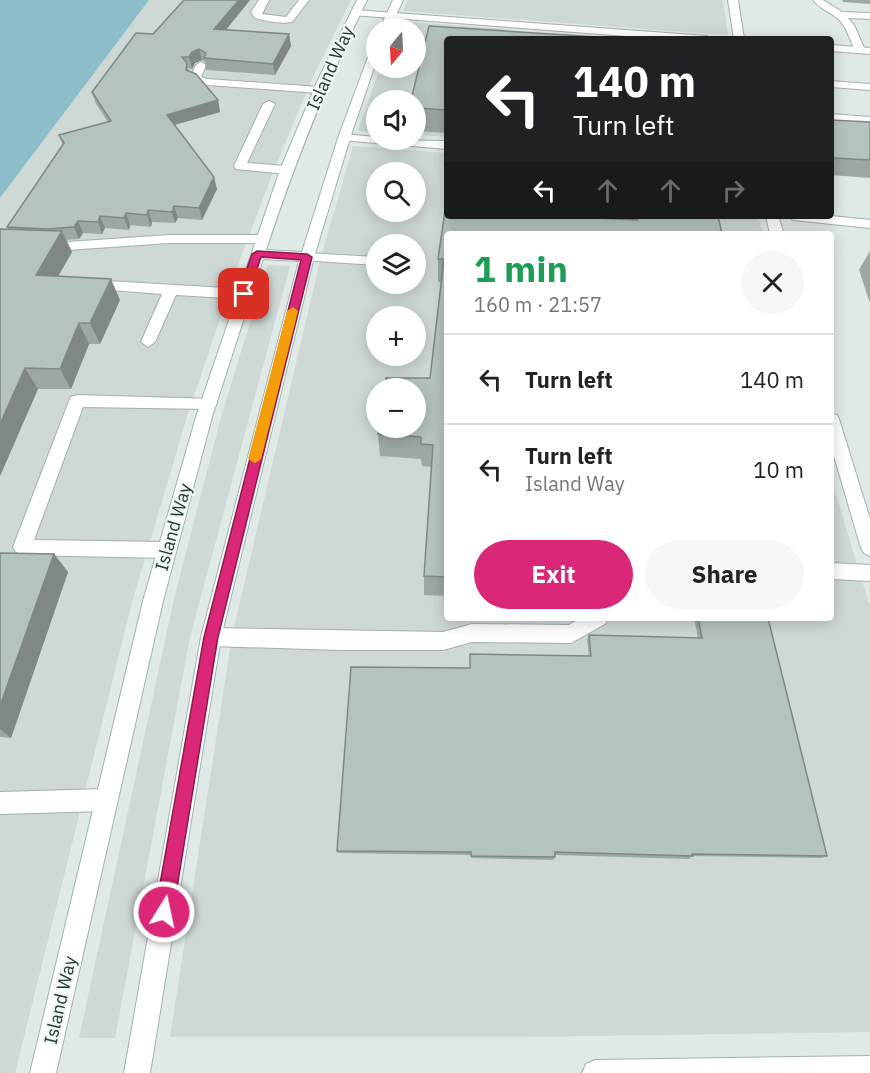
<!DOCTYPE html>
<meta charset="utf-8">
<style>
body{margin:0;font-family:"IBM Plex Sans",sans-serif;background:#f6f6f6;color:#222;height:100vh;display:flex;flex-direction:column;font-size:22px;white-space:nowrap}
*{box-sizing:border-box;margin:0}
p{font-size:20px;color:#767676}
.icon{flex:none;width:33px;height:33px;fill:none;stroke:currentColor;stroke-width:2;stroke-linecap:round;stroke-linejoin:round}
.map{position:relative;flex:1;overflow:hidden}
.details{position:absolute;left:444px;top:231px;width:390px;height:390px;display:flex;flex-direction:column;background:#fff;border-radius:6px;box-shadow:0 3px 15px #0003}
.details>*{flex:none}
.banner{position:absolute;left:444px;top:36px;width:390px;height:183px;border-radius:6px;box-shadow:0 3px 15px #0003;background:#202124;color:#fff;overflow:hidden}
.needle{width:39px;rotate:198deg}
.fabs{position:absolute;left:366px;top:18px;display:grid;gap:12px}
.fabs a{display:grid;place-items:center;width:60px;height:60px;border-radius:50%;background:#fff;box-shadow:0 3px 15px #0003;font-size:30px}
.pin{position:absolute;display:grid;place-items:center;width:51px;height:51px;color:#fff;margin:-26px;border-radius:12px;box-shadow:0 3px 9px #0006}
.me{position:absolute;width:66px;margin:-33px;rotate:10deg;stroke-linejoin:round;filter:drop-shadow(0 0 4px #0008)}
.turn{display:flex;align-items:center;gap:21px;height:126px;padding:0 30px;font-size:27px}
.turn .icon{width:78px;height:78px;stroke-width:2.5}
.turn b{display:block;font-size:42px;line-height:51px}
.lanes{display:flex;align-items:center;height:57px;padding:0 30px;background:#0003;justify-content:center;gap:30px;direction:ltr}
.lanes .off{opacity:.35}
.round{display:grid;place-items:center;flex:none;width:63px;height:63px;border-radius:32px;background:#f6f6f6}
.headline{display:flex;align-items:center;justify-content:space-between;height:102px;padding:0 30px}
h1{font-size:36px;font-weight:800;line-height:45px;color:#1e9e55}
.action{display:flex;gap:12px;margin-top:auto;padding:12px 30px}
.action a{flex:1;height:69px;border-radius:36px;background:#db2777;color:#fff;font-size:24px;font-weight:800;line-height:69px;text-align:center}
.action a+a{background:#f6f6f6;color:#222}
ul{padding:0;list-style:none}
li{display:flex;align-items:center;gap:18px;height:90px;padding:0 30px;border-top:2px solid #e0e0e0}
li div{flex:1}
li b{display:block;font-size:22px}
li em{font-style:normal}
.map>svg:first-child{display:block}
</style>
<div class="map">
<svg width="870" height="1073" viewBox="0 0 870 1073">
<rect width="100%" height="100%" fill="#dfe9e5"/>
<g fill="#ced8d4" fill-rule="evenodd">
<path d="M149 0H351L311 81 274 170 239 262 187 417 132 602 15 1073H0V197Z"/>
<path d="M408 0H723L728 35 403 11Z"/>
<path d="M399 21 504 29 503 39H447V137L416 135V100H376V133L358 131 380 68H416V28H396Z"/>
<path d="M353 146 447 153V206L443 224 588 231 447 234V618H831V478L870 607V1032L524 1037H170L232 636 321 257ZM376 172H416V212H376ZM376 244H416V284H376ZM376 316H416V356H376ZM376 388H416V428H376Z"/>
<path d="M615 216H758L763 234H616Z"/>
<path d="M268 265 290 266 190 637 115 1038H79L174 599 221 417Z"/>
</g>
<path fill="#8cbec9" d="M0 0H149L0 198Z"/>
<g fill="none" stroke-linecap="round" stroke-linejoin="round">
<defs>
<g id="lane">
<path d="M259 0H269L262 14 286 17 299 0H309L292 22C279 24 267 21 255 18L251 12Z"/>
<path d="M813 0H823L842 12 870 13V19L848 18 854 25 865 50 864 52H856C850 41 847 26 837 18 829 11 820 9 813 0Z"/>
<path d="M201 62 206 65 201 77 207 79 319 87 324 90 319 93 207 85 191 81 190 79 196 65Z"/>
<path d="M831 81 870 84V90L831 87Z"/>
<path d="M269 101 275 104 247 163 286 166 292 170 286 174 236 169 234 166 263 104Z"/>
<path d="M831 114 870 117V123L831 120Z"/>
<path d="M169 235H263L270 239 263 243H169L53 251 0 248V240L53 243Z"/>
<path d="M307 253 376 257V265L302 260 300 257 302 254Z"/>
<path d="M90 280 244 289 251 294 244 299 176 295 155 342 148 347 141 342 162 294 85 288 83 285 85 282Z"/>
<path d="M77 395 215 399 217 403 215 407 209 409 83 407 34 540 167 542 173 545 176 550 173 555 167 558 22 555 16 552 13 547 69 401 71 397Z"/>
<path d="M831 563 870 565V581L831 579Z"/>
<path d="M581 618H608L605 624 571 643 472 642 443 650H340L211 646 204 643 201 637 204 631 211 628 443 632 472 624 569 625Z"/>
<path d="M106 789 114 792 117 800 114 808 106 811 0 814V792Z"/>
</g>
<g id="street">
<path d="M728 0H738L744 39H734Z"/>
<path d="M355 10 707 36 712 39H666L352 15V11Z"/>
<path d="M831 45 870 48V54L831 51Z"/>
<path d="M344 134 376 137V140L447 141V149L340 140V136Z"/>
<path d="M766 216H778L784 234H770Z"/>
<path d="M787 216H831L870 220V228L793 220Z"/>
<path d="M831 413 837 415 839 419 870 519V556L864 553 861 548 831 446Z"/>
<path d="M870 1056V1073H582L586 1064 595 1060Z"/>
</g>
<g id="secondary">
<path d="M357 0H367C326 84 295 162 266 250L302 252 338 138 371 49 376 46V62L350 138 314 257 221 637 150 1073H124L201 637 299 261 263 259 212 417 163 601 56 1073H30L143 601 196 417 280 170 317 82Z"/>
<path d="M393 0H403L390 28H380Z"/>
</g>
</defs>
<use href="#lane" stroke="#a3b0ac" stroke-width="2"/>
<use href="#street" stroke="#a3b0ac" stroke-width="2"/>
<use href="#secondary" stroke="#a0b3ad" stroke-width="2"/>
<use href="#lane" fill="#fff" fill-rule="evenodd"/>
<use href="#street" fill="#fff" fill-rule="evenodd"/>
<use href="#secondary" fill="#fff" fill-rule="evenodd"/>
</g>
<g fill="#9ca8a3">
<path d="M250 0 225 30 289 34 291 46 275 75 206 70 205 62 202 60 195 63 192 69 188 68 189 71 218 100 220 112 175 125 217 189 202 220 178 218 175 223 152 222 151 227 130 225 129 230 105 228 102 234 83 233 79 239 66 240 72 252 58 276 120 300 100 344H89L71 389H38L0 476 9 230 7 227 63 145 59 135 108 122 96 104 92 92 153 34Z"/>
<path d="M842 0H870V4L843 2Z"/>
<path d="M447 39V133L416 131V100Z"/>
<path d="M831 120 870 122V178L831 175Z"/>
<path d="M445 211H447V216H578V217L630 220 629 216H718L722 234H447V596L424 595V576L431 467 422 466 421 459 380 456 378 434 379 428H416V388H385L386 378H430L441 282H438V259Z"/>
<path d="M870 251V303L859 270Z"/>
<path d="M0 553 54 554 68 572 11 738 0 737Z"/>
<path d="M694 618H768L827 856 822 858 692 856 689 859 555 855V857L553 860 471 858V855L338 853 337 851 469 668 589 656 587 640 589 635 698 638Z"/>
</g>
<g fill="#7f8885">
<path d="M239 0H250L217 41 214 29Z"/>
<path d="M289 34 291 46 275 75 273 64Z"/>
<path d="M199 49 202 60 195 63 192 69 189 57 192 52Z"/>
<path d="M218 100 220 112 170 126 167 115Z"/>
<path d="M214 177 217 189 202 220 199 208Z"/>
<path d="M174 206 178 218 175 223 172 212Z"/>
<path d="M148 210 152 222 151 227 147 215Z"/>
<path d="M126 213 130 225 129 230 124 218Z"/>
<path d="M100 216 105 228 102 234 98 222Z"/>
<path d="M78 221 83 233 79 239 74 227Z"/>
<path d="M62 231 72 252 47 296 36 275Z"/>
<path d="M111 279 120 300 100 344 90 323Z"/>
<path d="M79 323 89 344 71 389 60 369Z"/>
<path d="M25 368 38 389 0 476V424Z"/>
<path d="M54 554 68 572 11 738 0 729V706Z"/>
</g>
<g fill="#b5c3be" stroke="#7f8885" stroke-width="1.5">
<path d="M184 0H239L214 29 289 34 273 64 204 58 206 53 199 49 192 52 189 57H182L187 63 186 70 196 74 218 100 167 115 214 177 199 208 174 206 172 212 148 210 147 215 126 213 124 218 100 216 98 222 78 221 74 227 47 229 7 227 64 143 59 135 111 121 92 92 136 33 153 34Z"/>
<path d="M429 26 628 39H447V110L416 108V100H411Z"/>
<path d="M831 120 870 122V160L834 158 831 148Z"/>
<path d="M445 211H447V216H578V217L637 220V216H718L722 234H447V577L424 576 433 445 421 444V437L378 434 379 428H416V388H385L386 378H430L444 259H438Z"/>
<path d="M0 229 62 231 36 275 111 279 90 323H79L60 369 25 368 0 424Z"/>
<path d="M0 553 54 554 0 706Z"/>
<path d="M698 618H768L827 856 692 854 693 856 555 852V857L471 856V852L337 851 351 667 470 668V654L591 656 589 635 702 638Z"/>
</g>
<path fill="#db2777" stroke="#8e194d" stroke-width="1.5" d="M257 251 307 254 312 257 218 637 173 912 171 919 164 921 158 919 155 912 204 637 301 260 261 257 249 294 244 297 240 296 238 294 252 254Z"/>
<path fill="#f59e0b" d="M293 307 298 311 261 459 255 463 248 459 287 311Z"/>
<g text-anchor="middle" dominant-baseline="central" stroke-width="4.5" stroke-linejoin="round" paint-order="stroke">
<g font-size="18" fill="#223732" stroke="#eff6f3">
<text transform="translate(330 68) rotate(-66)">Island Way</text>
<text transform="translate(173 527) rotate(-74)">Island Way</text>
<text transform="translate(60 1000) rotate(-77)">Island Way</text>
</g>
</g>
</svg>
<div class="fabs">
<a><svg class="needle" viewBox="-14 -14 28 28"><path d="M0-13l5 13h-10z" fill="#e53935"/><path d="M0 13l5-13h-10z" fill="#767676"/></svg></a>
<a><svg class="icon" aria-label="sound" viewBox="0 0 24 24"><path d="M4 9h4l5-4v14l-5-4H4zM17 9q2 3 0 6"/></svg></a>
<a><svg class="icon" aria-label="search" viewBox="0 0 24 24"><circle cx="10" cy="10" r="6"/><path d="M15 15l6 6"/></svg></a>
<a><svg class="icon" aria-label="layers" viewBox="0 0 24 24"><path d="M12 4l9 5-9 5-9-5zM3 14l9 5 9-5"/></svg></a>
<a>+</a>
<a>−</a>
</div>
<div class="pin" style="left:244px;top:294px;background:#d93025"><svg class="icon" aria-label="arrive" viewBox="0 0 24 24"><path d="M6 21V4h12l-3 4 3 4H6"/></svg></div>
<svg class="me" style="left:164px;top:912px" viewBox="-20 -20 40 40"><circle r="17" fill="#db2777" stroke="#fff" stroke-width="3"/><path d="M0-11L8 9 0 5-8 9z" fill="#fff"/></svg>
<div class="banner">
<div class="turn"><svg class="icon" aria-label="left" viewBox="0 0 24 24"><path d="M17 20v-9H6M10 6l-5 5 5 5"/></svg><div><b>140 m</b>Turn left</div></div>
<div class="lanes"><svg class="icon" aria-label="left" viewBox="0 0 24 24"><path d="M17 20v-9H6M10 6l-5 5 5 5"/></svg><svg class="icon off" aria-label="ahead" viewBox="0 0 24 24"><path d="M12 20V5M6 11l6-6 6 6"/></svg><svg class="icon off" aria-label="ahead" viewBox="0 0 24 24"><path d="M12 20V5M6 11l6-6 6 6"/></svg><svg class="icon off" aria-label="right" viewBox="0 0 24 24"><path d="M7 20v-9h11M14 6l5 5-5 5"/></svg></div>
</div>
<section class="details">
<div class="headline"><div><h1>1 min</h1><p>160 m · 21:57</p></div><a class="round"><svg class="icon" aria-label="close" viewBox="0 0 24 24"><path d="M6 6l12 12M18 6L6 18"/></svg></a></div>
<ul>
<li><svg class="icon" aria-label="left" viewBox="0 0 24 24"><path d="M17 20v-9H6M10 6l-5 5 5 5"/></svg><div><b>Turn left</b></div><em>140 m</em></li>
<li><svg class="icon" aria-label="left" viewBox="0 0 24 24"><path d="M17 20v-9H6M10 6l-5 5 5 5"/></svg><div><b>Turn left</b><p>Island Way</p></div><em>10 m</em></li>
</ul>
<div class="action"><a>Exit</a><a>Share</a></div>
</section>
</div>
